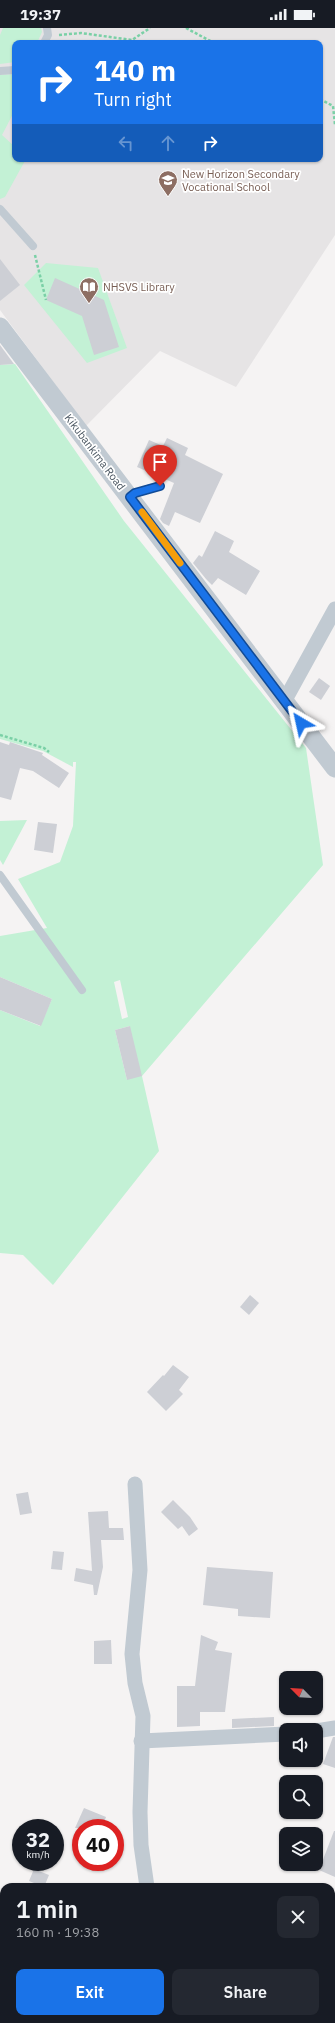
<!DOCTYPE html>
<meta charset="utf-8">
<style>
body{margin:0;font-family:"IBM Plex Sans",sans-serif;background:#242831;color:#f1f3f6;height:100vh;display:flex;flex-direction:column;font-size:15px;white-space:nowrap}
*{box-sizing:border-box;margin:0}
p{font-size:13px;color:#9ea1a6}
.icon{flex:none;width:22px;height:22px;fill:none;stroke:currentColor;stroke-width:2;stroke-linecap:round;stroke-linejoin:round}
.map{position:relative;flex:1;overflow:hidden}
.details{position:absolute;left:0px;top:1855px;width:335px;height:140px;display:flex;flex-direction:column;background:#171b24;border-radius:12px 12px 0 0;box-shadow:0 1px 3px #0004}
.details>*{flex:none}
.banner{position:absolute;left:12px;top:12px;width:311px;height:122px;border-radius:8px;box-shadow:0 1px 3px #0004;background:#1a73e8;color:#fff;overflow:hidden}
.needle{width:26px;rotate:294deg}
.buttons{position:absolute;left:279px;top:1643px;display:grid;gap:8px}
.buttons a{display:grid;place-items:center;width:44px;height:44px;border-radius:8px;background:#171b24;box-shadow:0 1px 3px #0004;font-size:20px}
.speed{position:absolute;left:12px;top:1791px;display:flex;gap:8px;font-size:20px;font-weight:700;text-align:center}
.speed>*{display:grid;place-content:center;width:52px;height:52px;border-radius:50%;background:#171b24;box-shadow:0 1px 3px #0004;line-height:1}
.speed small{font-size:10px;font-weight:400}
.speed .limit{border:6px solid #d22;background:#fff;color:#111}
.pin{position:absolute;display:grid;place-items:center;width:34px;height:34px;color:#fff;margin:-41px -17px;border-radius:50% 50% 50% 0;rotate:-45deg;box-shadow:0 0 4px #0007}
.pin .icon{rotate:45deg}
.me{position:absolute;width:44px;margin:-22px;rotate:324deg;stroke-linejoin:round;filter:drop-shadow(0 0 3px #0008)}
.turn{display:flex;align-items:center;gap:14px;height:84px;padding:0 16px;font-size:18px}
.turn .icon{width:52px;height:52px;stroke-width:2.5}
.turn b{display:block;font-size:28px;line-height:34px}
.lanes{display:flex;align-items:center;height:38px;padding:0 16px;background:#0003;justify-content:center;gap:20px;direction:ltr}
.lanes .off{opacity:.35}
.round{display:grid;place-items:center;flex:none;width:42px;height:42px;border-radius:8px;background:#242831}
.headline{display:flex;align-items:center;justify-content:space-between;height:68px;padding:0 16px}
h1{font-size:24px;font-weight:600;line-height:30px}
.primary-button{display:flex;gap:8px;margin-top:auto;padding:8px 16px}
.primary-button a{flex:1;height:46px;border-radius:8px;background:#1a73e8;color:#fff;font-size:16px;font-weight:600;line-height:46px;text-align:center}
.primary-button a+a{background:#242831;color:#f1f3f6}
.status{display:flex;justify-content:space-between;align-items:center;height:28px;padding:0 20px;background:#171b24;direction:ltr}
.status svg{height:11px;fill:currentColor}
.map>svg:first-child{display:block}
</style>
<div class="status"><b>19:37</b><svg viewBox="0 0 49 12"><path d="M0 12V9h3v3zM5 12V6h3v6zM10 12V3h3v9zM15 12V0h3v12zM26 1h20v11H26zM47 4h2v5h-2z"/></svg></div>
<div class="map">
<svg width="335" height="1995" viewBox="0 0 335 1995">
<rect width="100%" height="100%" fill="#f5f3f3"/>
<path fill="#e6e4e5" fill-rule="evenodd" d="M0 0H335V207L236 359 160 323 86 398 0 282ZM15 15H320V131H15Z"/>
<g fill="#c3f1d5" fill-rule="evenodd">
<path d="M3 0H41L42 4 37 15H15V34L0 36V7Z"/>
<path d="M15 46V82L2 107 15 119V131H26L5 169 0 171V47Z"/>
<path d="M46 235 98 240 127 320 87 335 24 257Z"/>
<path d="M15 336 124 493 306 720 323 837 142 1048 159 1123 53 1257 23 1227 0 1225V982L40 998 52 971 0 949V908L47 900 18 851 60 834 73 798 76 734H73V739L43 723 0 711V337ZM120 952 128 989 122 991 114 954ZM130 998 127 1052 115 1002Z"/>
<path d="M27 792 3 837 0 832V793Z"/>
</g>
<g fill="#cdcfd5">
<path d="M0 231 20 257 0 273Z"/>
<path d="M55 250 104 272 119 319 94 327 82 288 46 272Z"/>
<path d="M0 317 14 336 0 337Z"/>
<path d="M167 410 188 420 185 427 223 446 200 495 175 484 169 498 163 495 160 491 174 455 137 439 149 412 163 418Z"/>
<path d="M215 503 234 513 229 524 260 543 246 567 218 550 212 557 206 551 193 535 199 527 202 529Z"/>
<path d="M319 650 330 658 321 672 309 664Z"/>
<path d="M0 714 9 717 10 714 43 725 42 727 69 745 59 760 33 743 20 740 11 772 0 769Z"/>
<path d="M38 794 57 796 53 825 34 822Z"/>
<path d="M0 949 52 971 41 998 0 982Z"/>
<path d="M130 998 142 1048 127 1052 115 1002Z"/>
<path d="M250 1267 259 1275 249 1287 240 1279Z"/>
<path d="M173 1337 189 1349 179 1362 183 1366 166 1383 147 1364 163 1347 164 1348Z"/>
<path d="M28 1464 32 1485 20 1487 16 1466Z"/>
<path d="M173 1472 190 1489 198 1501 189 1508 182 1498 178 1501 161 1484Z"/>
<path d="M108 1483 109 1500H123L124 1512H101L103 1539 97 1567H94L93 1557 74 1553 76 1540 92 1543 88 1484Z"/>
<path d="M53 1523 64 1524 62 1542 51 1541Z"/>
<path d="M207 1539 273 1544 270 1590 238 1588V1581L203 1577Z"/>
<path d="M201 1607 218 1614 215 1622 232 1625 225 1684H200V1698L177 1699V1658H195Z"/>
<path d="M111 1612 112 1636H94V1613Z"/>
<path d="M274 1689V1698L232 1700V1691Z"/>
<path d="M333 1709H335V1740L323 1736Z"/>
<path d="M84 1780 106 1789 102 1800H75Z"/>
<path d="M334 1803H335V1849L319 1842Z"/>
<path d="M34 1841 49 1847 44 1859 29 1853Z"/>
</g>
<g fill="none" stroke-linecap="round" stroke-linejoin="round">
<g stroke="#7ad0a6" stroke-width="2.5" stroke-dasharray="3 2" stroke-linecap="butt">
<path d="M186 0 214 15"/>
<path d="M59 7 81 5 132 12 150 0"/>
<path d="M320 71 333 78 335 97"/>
<path d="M35 227 46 272"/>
<path d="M0 707 44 720 49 724"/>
</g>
<g stroke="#c1cad2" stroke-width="8">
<path d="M44 15 48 7 47 0"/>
<path d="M0 43 15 42"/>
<path d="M0 181 33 218"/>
<path d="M130 469 135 465 160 457"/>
<path d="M0 847 82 962"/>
</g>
<g stroke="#c1cad2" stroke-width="15">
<path d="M285 672 335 581"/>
<path d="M135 1456 140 1542 132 1626 135 1655 143 1688 140 1784 141 1817 147 1859"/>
<path d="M316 1703 335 1700"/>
<path d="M141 1713 286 1706"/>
<path d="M193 1991 196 1995"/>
</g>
<path stroke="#c1cad2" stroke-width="19" d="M0 299 335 740"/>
</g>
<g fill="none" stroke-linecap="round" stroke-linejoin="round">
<defs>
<path id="route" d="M160 458 135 465 130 469 301 695"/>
</defs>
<use href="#route" stroke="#114b97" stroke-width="10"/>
<use href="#route" stroke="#1a73e8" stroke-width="7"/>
<path stroke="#f59e0b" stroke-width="7" d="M142 484 180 535"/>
</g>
<defs>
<symbol id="school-pin" viewBox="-11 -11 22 30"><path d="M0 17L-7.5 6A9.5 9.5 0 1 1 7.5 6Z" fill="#8d6e63" stroke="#fff"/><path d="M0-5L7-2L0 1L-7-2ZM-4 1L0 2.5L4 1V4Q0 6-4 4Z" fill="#fff"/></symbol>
<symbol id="library-pin" viewBox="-11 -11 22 30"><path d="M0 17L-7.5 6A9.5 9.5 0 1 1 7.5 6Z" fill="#8d6e63" stroke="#fff"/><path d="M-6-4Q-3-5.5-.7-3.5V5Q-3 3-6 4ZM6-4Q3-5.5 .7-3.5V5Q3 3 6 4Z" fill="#fff"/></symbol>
</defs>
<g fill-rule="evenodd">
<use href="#school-pin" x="157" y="141" width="22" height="30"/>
<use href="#library-pin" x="78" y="248" width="22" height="30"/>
</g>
<g text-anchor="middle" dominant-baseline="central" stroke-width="3.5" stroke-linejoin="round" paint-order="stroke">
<g font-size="11" fill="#785e54" stroke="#fff" text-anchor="start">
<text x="182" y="146">New Horizon Secondary<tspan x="182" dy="13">Vocational School</tspan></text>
<text x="103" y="259">NHSVS Library</text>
</g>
<g font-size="11" fill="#4a5661" stroke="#fff">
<text transform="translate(95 424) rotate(53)">Kikubankima Road</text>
</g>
</g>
</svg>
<div class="buttons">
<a><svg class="needle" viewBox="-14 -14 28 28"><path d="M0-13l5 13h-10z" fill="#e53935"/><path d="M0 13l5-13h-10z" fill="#9ea1a6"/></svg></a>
<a><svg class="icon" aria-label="sound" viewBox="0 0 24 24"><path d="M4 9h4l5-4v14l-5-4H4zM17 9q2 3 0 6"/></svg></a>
<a><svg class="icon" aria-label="search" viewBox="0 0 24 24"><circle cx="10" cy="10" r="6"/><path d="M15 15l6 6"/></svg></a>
<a><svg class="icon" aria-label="layers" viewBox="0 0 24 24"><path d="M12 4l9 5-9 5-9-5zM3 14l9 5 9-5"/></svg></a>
</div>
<div class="speed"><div>32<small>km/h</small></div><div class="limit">40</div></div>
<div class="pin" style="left:160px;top:458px;background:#d93025"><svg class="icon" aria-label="arrive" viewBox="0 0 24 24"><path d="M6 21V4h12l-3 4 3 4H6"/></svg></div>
<svg class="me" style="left:301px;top:695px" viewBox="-20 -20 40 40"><path d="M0-17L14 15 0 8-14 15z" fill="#1a73e8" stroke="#fff" stroke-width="4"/></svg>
<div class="banner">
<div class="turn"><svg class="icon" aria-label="right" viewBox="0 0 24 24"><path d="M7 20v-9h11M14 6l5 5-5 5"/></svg><div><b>140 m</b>Turn right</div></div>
<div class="lanes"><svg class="icon off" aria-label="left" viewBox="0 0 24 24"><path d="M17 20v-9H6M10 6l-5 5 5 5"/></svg><svg class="icon off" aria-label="ahead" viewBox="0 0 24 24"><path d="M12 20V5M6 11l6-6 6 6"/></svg><svg class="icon" aria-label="right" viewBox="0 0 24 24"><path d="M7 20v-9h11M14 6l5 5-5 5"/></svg></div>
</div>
<section class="details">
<div class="headline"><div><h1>1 min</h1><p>160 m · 19:38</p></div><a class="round"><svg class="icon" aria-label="close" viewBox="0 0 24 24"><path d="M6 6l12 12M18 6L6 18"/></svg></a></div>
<div class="primary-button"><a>Exit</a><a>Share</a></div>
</section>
</div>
